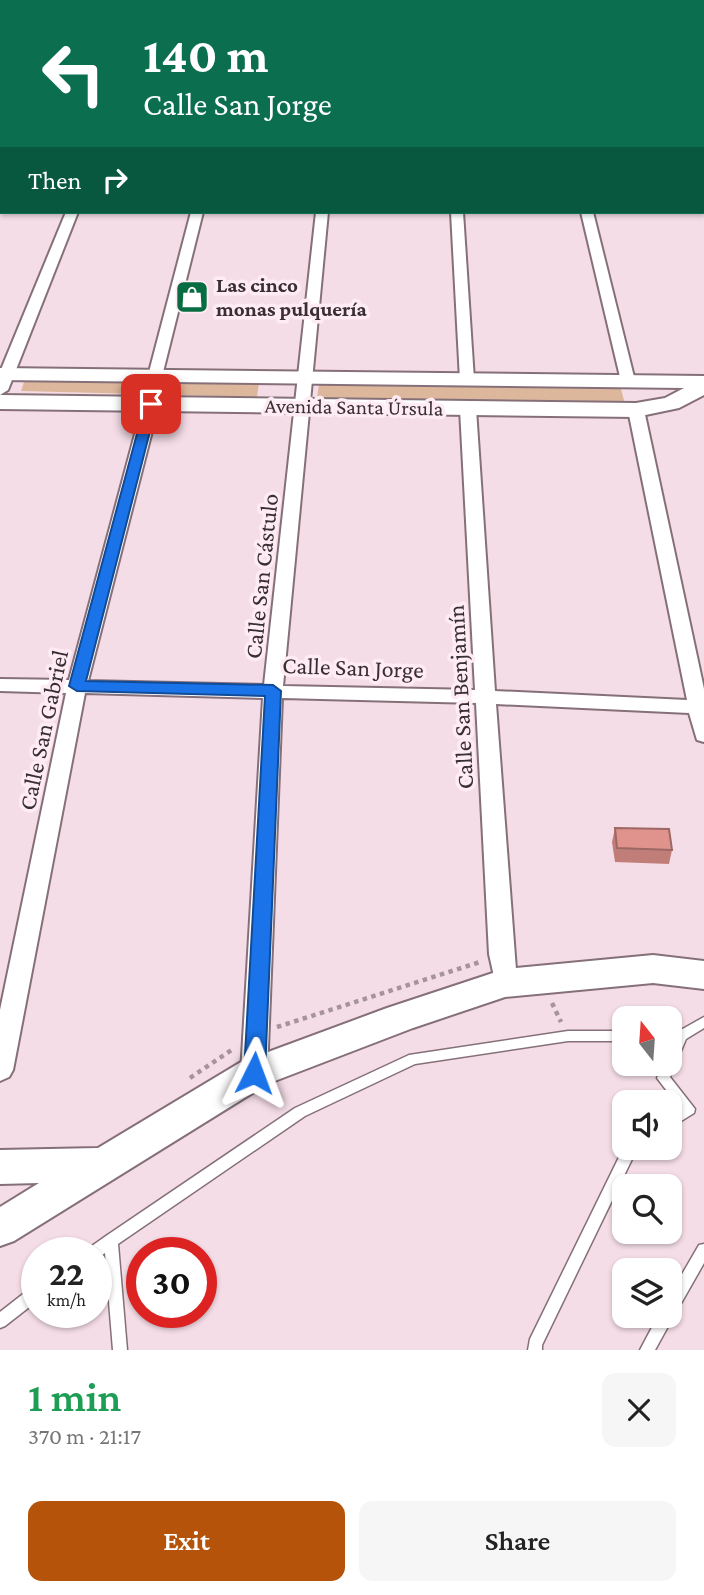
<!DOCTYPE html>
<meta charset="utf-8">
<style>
body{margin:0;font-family:"Crimson Pro",serif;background:#f6f6f6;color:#222;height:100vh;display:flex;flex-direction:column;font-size:26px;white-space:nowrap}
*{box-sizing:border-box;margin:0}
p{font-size:23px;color:#767676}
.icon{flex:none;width:38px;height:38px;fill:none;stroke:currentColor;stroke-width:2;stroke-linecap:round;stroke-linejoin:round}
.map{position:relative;height:1350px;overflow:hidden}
.drawer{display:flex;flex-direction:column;background:#fff;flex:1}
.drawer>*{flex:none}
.hud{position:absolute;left:0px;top:0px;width:705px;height:214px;box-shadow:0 2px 5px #0004;background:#0b6e4f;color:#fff;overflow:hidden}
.needle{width:46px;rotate:343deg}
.fabs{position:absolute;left:612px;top:1006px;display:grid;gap:14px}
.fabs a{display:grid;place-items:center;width:70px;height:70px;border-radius:14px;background:#fff;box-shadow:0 2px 5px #0004;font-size:35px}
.speed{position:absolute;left:21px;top:1237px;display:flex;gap:14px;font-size:35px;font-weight:700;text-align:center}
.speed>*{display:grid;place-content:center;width:91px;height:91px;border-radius:50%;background:#fff;box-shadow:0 2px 5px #0004;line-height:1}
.speed small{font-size:18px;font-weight:400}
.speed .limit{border:10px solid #d22;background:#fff;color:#111}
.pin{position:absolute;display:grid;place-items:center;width:60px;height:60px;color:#fff;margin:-30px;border-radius:14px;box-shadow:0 4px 10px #0006}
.me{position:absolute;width:77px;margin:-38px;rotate:3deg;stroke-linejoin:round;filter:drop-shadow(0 0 5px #0008)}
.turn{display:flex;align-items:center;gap:24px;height:147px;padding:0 28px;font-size:32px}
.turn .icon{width:91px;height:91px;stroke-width:2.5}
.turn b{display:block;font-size:49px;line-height:60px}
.then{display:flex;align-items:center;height:66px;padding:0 28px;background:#0003;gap:14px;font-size:26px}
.round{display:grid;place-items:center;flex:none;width:74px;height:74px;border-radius:14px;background:#f6f6f6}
.head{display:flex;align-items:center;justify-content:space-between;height:119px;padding:0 28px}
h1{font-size:42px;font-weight:600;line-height:52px;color:#1e9e55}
.cta{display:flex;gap:14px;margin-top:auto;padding:14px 28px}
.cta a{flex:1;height:80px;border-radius:14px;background:#b45309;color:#fff;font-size:28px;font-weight:600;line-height:80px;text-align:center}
.cta a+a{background:#f6f6f6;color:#222}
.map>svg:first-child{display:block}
</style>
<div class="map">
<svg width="704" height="1350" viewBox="0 0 704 1350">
<rect width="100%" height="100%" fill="#f5dde7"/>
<g fill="#ddb79c">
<path d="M25 379 259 383 257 397 21 391Z"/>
<path d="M319 384 621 389 625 404 317 398Z"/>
</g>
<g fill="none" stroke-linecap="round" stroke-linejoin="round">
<defs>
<g id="lane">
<path d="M704 1017V1028L686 1039 670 1077 695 1109 694 1113 670 1128V1115L680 1108 657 1078 663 1064H670V1047L673 1041H670V1031H679Z"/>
<path d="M568 1031H625V1041H568L415 1064 305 1116 118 1244 127 1350H113L105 1253 96 1259V1253H87L89 1248 106 1236 295 1108 409 1055Z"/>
<path d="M624 1147 641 1148 639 1152 634 1155 542 1345V1350H528L530 1339Z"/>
<path d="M704 1244V1263L675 1314 673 1315 671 1321 655 1350H640L658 1316H670V1295L699 1245Z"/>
<path d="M37 1285V1301L5 1326 0 1328V1312L32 1287Z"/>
</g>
<g id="street">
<path d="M60 0H70L60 2Z"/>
<rect x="153" y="0" width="10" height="2"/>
<path d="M246 0H256L246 2Z"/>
<rect x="340" y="0" width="10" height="2"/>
<rect x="438" y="0" width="10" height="2"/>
<path d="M631 0H641V2H632Z"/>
<rect x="0" y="80" width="2" height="6"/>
<path d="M0 109H2L0 118Z"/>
<rect x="0" y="199" width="2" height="8"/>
<path d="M66 212H78L8 390 0 395V372Z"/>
<path d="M191 212H203L162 376 155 380 148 376Z"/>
<path d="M316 212H328L283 686 475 690 460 409 468 404 476 409 495 691 687 700 628 410 636 405 644 410 704 689V742L697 740 689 713 496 704 517 983 513 990 505 992 497 990 489 954 476 703 282 698 267 1073 263 1080 254 1084 245 1080 241 1073 263 698 85 693 13 1070 9 1077 0 1081V1010L66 693 0 691V679L69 680 143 404 151 399 159 404 88 681 264 685Z"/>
<path d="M451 212H463L474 380 467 384 460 380Z"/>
<path d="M581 212H593L635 381 633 384 628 385 621 381Z"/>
</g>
<g id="secondary">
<path d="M0 368 704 376V395L679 408 636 417 0 409V395L636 403 665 398 684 388 0 380Z"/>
<path d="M653 955 704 961V989L653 983 505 997 413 1028 267 1084 14 1241 0 1246V1207L39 1183 0 1184V1150L98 1148 241 1062 387 1008 505 969Z"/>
</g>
</defs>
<use href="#lane" stroke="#857079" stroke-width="3"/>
<use href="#street" stroke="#857079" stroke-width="4"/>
<use href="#secondary" stroke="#857079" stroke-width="4"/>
<g stroke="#a5949b" stroke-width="4.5" stroke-dasharray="4.5 4.5" stroke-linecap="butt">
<path d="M552 1003 561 1022"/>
<path d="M277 1027 480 962"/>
<path d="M190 1078 233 1049"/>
</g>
<use href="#lane" fill="#fff" fill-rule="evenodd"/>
<use href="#street" fill="#fff" fill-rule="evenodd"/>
<use href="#secondary" fill="#fff" fill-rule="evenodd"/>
</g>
<path fill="#c17e79" d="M615 828 672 850 669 864 615 862 612 842Z"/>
<path fill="#e0938d" stroke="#9d6763" stroke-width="2" d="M615 828 669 829 672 850 617 848Z"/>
<path fill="#1a73e8" stroke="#114b97" stroke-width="2" d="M151 400 157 404 86 681 273 685 281 691 265 1073 262 1079 254 1081 247 1079 244 1073 265 696 77 691 69 686 145 404Z"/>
<defs>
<symbol id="shop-square" viewBox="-11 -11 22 22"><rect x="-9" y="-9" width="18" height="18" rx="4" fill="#076c42" stroke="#ffebf3"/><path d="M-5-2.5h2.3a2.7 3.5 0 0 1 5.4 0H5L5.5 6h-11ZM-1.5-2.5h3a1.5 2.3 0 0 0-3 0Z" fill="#fff"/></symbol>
</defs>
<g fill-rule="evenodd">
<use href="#shop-square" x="173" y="278" width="38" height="38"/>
</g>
<g text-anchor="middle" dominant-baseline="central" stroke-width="7" stroke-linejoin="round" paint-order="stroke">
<g font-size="21" font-weight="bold" fill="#382f33" stroke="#ffebf3" text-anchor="start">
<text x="216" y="285">Las cinco<tspan x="216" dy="24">monas pulquería</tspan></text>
</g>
<g font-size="21" fill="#382f33" stroke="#ffebf3">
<text transform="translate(354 407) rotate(1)">Avenida Santa Úrsula</text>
</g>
<g font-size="24" fill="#382f33" stroke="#ffebf3">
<text transform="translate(261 576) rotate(-84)">Calle San Cástulo</text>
<text transform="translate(353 667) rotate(2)">Calle San Jorge</text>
<text transform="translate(460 697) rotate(-93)">Calle San Benjamín</text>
<text transform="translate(43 730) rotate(-78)">Calle San Gabriel</text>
</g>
</g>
</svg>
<div class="fabs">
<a><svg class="needle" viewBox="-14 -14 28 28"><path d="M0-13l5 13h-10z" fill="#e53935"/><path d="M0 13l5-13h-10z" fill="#767676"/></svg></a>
<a><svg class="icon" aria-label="sound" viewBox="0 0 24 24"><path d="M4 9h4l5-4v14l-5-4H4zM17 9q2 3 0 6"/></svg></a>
<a><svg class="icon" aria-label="search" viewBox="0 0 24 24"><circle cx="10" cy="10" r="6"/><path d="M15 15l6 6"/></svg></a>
<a><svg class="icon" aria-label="layers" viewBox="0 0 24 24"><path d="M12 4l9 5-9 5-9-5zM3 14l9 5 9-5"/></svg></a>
</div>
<div class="speed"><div>22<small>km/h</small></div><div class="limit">30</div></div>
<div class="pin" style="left:151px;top:404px;background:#d93025"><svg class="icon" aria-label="arrive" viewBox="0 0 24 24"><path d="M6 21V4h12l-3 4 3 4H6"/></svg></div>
<svg class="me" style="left:254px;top:1073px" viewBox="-20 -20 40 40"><path d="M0-17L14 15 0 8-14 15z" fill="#1a73e8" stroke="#fff" stroke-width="4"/></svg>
<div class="hud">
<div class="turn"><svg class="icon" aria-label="left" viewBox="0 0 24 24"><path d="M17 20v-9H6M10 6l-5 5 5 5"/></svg><div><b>140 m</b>Calle San Jorge</div></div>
<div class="then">Then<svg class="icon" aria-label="right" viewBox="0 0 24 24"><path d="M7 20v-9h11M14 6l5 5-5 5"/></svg></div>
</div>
</div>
<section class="drawer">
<div class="head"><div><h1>1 min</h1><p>370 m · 21:17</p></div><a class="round"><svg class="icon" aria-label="close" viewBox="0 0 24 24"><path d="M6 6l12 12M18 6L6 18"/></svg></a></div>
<div class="cta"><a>Exit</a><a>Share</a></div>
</section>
